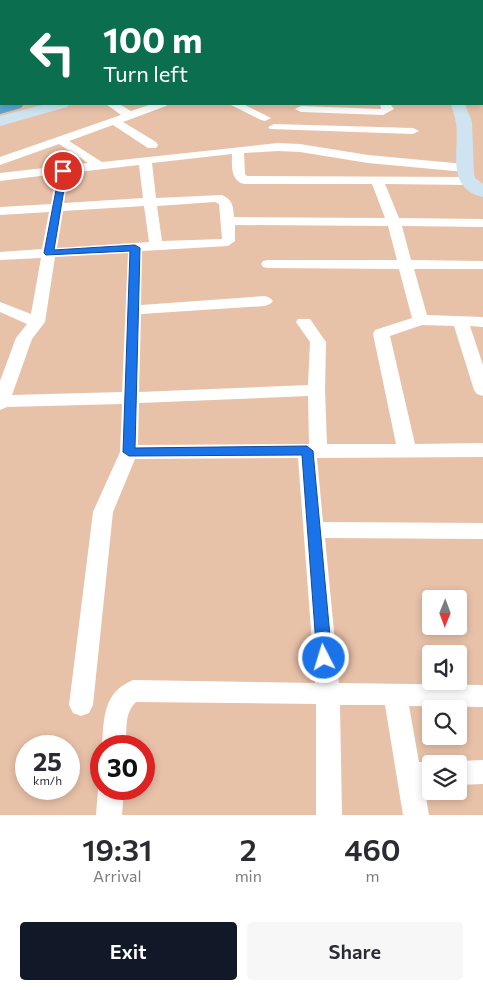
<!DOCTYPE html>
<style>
body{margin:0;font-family:Commissioner,sans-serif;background:#f7f7f7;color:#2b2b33;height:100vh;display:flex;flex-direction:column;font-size:19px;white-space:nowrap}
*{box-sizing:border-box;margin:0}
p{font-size:16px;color:#7c7c81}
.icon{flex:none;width:28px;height:28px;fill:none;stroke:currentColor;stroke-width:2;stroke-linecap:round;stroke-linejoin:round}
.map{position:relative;height:815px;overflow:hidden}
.sheet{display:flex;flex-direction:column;background:#fff;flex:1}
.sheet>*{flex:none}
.top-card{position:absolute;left:0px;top:0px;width:484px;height:105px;box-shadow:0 2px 8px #0003;background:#0b6e4f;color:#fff;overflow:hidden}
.needle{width:32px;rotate:181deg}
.fabs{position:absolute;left:422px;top:590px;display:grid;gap:10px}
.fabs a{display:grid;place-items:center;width:45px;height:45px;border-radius:5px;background:#fff;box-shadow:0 2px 8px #0003;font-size:25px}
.speed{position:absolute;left:15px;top:735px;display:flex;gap:10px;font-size:25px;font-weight:700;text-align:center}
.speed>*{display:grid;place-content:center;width:65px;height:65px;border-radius:50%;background:#fff;box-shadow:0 2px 8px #0003;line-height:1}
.speed small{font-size:12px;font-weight:400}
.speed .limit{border:8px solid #d22;background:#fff;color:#111}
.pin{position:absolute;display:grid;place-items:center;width:42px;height:42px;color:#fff;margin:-21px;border:2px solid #fff;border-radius:50%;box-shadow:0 1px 5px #0007}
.me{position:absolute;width:55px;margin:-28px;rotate:355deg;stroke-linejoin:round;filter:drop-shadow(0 0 4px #0008)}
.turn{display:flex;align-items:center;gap:18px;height:105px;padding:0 20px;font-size:22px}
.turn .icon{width:65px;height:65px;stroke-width:2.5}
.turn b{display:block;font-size:35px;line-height:42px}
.eta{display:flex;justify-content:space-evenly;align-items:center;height:85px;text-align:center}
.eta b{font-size:30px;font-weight:600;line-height:35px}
.cta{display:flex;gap:10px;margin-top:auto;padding:10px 20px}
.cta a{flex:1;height:58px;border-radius:5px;background:#111827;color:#fff;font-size:20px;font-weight:600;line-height:58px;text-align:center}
.cta a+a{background:#f7f7f7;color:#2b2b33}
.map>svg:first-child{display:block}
</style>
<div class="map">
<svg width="483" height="815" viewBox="0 0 483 815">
<rect width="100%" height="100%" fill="#e8c1a9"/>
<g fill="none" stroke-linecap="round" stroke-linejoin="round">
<g fill="#fff" fill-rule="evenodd">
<rect x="82" y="0" width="8" height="1"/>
<rect x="155" y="0" width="8" height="1"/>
<rect x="257" y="0" width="14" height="1"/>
<rect x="0" y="19" width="1" height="6"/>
<rect x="482" y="75" width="1" height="6"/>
<path d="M106 104H119L131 111 152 104H168L166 106 123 122 156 142 158 145 156 148H148L113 125 69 141 102 162 278 143 300 144 368 155 465 164 471 168 465 172 368 163 300 152 278 151 244 153 245 174 247 176 468 177 474 181 468 185 385 184 399 218 483 219V227L402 226 411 260 483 261V269H414L427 315 483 317V327L470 326 483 365V396L477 394 474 390 454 326 422 325 390 336 415 444 483 443V457L317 458 323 522 483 523V539L325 538 339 683 483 685V707L409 706 419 762H431L436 764H431V786H424L429 815H403L385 705H340L342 815H316V704L136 702C124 713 127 731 126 746H102C104 718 103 692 133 680L315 683 298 458 135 459 113 512 93 705 89 713 81 716 73 713 69 705 93 512 120 452 122 404 7 407 0 410V381L16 338 27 324 0 312V302L31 314 41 258 0 260V252L42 249 49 212 0 215V207L51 204 56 174 0 181V173L88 163 59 144 0 165V157L121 115ZM232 154C232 166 230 180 244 184H372L385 218 234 217C233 206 233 200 222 195L156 198 152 163ZM139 165 143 198 64 203 69 173ZM215 202 219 204 222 239 162 241 157 206ZM144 206 149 242 57 248 63 211ZM235 225 388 226 397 260H268L263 261 261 264 263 267 268 268 399 269 412 318 375 330 373 334 396 444H327L325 390 326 342 310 319H298L296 322 310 342 308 385 139 392 141 314 265 306 270 304 273 301 270 298 265 296 141 305 142 251 228 246 235 241ZM128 253 122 392 12 395 32 339 45 322 55 257ZM308 396 309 444 138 445 139 403Z"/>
<path d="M229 104H243L271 118 265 121 261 120Z"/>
<path d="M380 104H390L394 109 383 115 301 112 295 109 301 106 381 109Z"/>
<path d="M274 124 413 128 419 131 413 134 270 129 268 127Z"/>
<path d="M483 760V784L459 785V764H451L459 761Z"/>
<path d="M101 782V789H124L122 815H96L98 789Z"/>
</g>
<g fill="#cee5f1" fill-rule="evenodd">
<path d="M334 0H349L350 1H335Z"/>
<path d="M46 104H70L67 107 0 126V116Z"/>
<path d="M451 104H465L472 122 474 174 475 178 483 184V197C445 188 460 151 456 123 455 116 452 110 451 104Z"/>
</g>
<path fill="#5ba8d1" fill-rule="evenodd" d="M0 103 1 104H24L21 108 0 114Z"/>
</g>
<path fill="#1a73e8" stroke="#114b97" d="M60 169 67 171 54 250 135 245 140 248 135 448 307 446 313 451 332 658 330 663 324 664 319 663 317 658 302 455 129 456 123 452 130 251 46 255 44 253Z"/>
</svg>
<div class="fabs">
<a><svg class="needle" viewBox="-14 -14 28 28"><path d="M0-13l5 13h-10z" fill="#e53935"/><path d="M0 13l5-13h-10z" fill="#7c7c81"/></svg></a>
<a><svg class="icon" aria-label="sound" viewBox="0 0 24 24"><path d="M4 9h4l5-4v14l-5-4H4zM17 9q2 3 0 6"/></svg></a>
<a><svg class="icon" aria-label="search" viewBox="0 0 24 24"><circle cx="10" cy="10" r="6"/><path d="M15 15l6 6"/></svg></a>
<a><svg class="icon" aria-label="layers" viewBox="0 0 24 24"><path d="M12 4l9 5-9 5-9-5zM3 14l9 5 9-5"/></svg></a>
</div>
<div class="speed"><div>25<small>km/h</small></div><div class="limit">30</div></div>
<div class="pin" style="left:63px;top:171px;background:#d93025"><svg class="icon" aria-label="arrive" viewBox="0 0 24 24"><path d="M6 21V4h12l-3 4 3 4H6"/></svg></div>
<svg class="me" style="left:324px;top:658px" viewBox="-20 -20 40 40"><circle r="17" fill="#1a73e8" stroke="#fff" stroke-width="3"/><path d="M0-11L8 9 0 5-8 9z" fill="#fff"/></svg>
<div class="top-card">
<div class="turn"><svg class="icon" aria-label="left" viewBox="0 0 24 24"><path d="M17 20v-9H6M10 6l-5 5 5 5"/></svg><div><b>100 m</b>Turn left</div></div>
</div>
</div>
<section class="sheet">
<div class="eta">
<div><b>19:31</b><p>Arrival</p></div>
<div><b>2</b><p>min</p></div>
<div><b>460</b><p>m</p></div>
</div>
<div class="cta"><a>Exit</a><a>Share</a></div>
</section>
